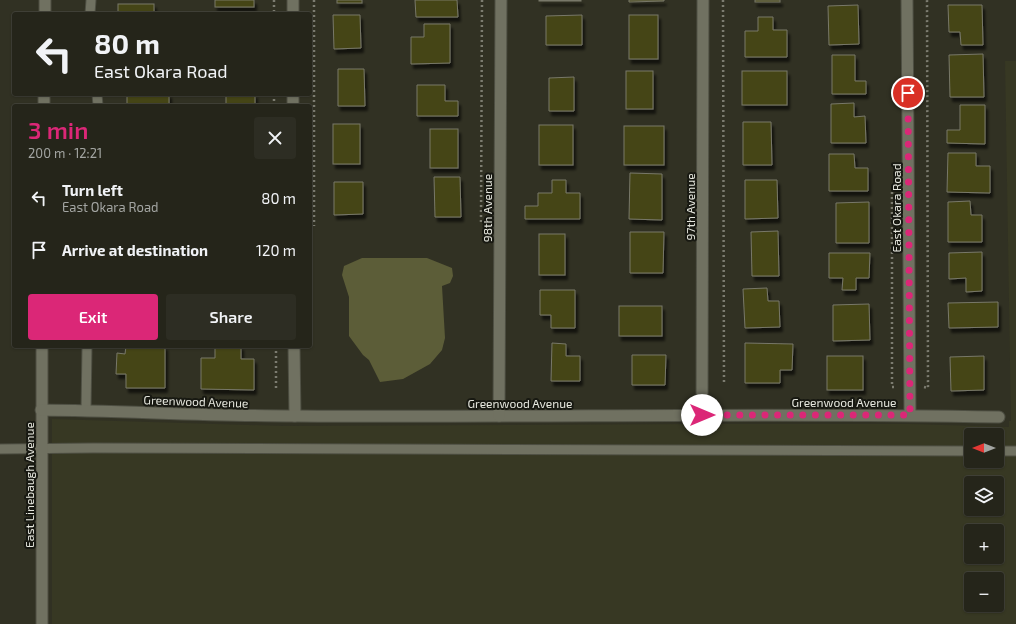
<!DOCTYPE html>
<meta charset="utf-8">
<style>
body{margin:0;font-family:"Exo 2",sans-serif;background:#2d2d23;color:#f1f3f6;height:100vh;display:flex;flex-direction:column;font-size:15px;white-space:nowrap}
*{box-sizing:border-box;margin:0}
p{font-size:13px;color:#a3a5a2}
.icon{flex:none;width:22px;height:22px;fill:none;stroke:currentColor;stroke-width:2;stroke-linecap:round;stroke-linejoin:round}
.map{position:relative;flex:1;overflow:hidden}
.drawer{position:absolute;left:12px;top:104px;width:300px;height:244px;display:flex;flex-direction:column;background:#25251a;border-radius:4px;box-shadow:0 1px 3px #0004,0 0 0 1px #424239}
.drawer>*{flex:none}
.top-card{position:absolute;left:12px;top:12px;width:300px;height:84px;border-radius:4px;box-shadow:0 1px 3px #0004,0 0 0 1px #424239;background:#25251a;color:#f1f3f6;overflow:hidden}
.needle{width:26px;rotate:270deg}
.tools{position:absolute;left:964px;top:428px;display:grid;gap:8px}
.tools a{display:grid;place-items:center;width:40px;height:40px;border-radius:4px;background:#25251a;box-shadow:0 1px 3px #0004,0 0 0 1px #424239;font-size:20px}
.pin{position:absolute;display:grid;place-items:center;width:34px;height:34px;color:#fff;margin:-17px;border:2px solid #fff;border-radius:50%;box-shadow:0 1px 4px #0007}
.me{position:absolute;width:44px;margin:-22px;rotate:90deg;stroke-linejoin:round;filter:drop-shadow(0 0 3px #0008)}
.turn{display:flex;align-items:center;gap:14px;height:84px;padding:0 16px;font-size:18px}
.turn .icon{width:52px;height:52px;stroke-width:2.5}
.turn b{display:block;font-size:28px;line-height:34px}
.round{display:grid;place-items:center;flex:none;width:42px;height:42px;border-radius:4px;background:#2d2d23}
.overview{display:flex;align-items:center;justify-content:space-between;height:68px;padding:0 16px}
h1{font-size:24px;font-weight:600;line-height:30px;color:#db2777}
.button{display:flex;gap:8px;margin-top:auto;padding:8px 16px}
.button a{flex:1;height:46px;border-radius:4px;background:#db2777;color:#fff;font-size:16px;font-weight:600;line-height:46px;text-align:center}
.button a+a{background:#2d2d23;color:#f1f3f6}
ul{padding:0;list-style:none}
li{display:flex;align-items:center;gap:12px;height:52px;padding:0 16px}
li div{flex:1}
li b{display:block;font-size:15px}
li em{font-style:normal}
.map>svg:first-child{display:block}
</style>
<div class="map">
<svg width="1016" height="624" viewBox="0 0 1016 624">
<defs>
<filter id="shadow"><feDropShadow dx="2.5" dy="4.5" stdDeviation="1" flood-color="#0009"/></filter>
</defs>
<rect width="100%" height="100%" fill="#313123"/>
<path fill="#373823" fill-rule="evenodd" d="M1005 61H1016V624H52V419L284 426 702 424H910L1009 427V421H1011ZM971 435H997V461H971ZM971 483H997V509H971ZM971 531H997V557H971ZM971 579H997V605H971Z"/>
<path fill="#5c5d38" d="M362 258H427L452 268 453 276 450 283 442 286 445 338 442 350 430 364 403 379 380 382 369 360 363 355 349 336V297L342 275 344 266Z"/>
<g fill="#454515" stroke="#787869" filter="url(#shadow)">
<rect x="215" y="0" width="39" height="7"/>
<rect x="337" y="0" width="25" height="3"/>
<path d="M415 0H457L458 17H416Z"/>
<rect x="539" y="0" width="42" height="1"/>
<path d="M629 0H664V1L629 2Z"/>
<rect x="755" y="0" width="25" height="2"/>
<rect x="118" y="4" width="36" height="10"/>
<path d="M858 5 859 44 829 45 828 6Z"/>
<path d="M948 5H982L983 45H961L960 32H949Z"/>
<path d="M333 15H360L361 48 334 49Z"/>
<path d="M582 15V45H546V16Z"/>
<rect x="629" y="15" width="29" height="44"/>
<path d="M758 17H773V30H787V57H745V31H758Z"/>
<path d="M424 24H450V63L411 64V37H424Z"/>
<path d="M983 54 984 97H950L949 55Z"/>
<path d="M832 55H855V81H866V94H832Z"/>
<path d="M338 69H364L365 106H338Z"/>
<rect x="626" y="71" width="27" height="38"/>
<rect x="742" y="71" width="45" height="34"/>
<path d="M574 77V111H549V78Z"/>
<path d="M417 85H445V101H458V116H417Z"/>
<rect x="127" y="94" width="42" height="12"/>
<rect x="226" y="94" width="29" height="12"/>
<path d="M854 103V117L865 116 866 143H831V104Z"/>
<path d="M960 105H985V144L947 143V130H960Z"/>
<path d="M743 122H771L772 165H743Z"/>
<rect x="333" y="124" width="27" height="40"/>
<rect x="539" y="125" width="34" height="40"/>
<rect x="624" y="126" width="40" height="39"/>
<rect x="430" y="129" width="28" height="39"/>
<path d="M948 153H976V166H990V193L947 192Z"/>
<path d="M829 154H854L855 168H868V191H829Z"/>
<path d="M630 173 662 174V220L629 219Z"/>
<path d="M434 177H460L461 217H435Z"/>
<path d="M552 180H566V193H580V219H525V206H538V193H552Z"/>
<path d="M745 180H777L778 218 745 219Z"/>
<path d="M334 182H363V214L334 215Z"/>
<path d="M970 201 971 215H982V242H948V202Z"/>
<path d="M869 202V243H836V203Z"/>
<path d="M778 231 779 276H752L751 232Z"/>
<path d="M630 232H664L663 273H630Z"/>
<rect x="539" y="234" width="26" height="41"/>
<path d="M982 252V291L966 292V278L949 279V253Z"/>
<path d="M829 253H870L869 278H856V290H842L843 278H829Z"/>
<path d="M767 288 768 301H779L780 327 745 328 743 289Z"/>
<path d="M540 290H575V328H551V315H540Z"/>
<path d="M998 302V327L949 328 948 303Z"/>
<path d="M869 304 870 340 833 341V305Z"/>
<rect x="619" y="306" width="43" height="30"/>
<path d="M552 343 566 344V356H580V381H551Z"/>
<path d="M745 343 793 344 792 370H780V383H745Z"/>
<path d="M126 346H165V388H126V374H116L117 353 125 354Z"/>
<path d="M215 346H241V359H254V390L201 389V358H215Z"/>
<path d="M632 355H666L665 385H632Z"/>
<rect x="827" y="356" width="36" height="34"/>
<path d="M984 356V390L951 391 950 357Z"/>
</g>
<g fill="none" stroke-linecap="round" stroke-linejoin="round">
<defs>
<g id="service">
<path d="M90 14 91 0"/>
<path d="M97 94 98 106"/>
<path d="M86 411 87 346"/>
<path d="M0 449 93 448 971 451"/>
<path d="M997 451H1016"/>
</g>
<g id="minor">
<path d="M45 0V14"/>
<path d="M293 0V14"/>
<path d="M907 0 910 415"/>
<path d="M293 94V106"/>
<path d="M44 106V94"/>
<path d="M42 346V624"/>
<path d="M294 346 295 416"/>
<path d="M41 410C126 411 211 416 296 416 530 418 765 412 999 417"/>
<path d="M702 415 703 0"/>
<path d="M499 416 501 0"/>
</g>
</defs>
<use href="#service" stroke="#4e4f43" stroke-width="11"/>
<use href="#minor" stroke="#4e4f43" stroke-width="13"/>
<g stroke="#7c7c70" stroke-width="2.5" stroke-dasharray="2 3" stroke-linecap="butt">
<path d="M274 0V14"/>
<path d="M314 0V226"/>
<path d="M723 0 724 385"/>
<path d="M274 94V106"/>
<path d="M892 192V387H897"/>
<path d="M481 222 482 0"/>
<path d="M276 346V390"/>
<path d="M924 387 928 388 927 0"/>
</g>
<use href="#service" stroke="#707161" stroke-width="9"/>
<use href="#minor" stroke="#707161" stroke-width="11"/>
</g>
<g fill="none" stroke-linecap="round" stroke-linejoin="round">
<path stroke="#db2777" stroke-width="7" stroke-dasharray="0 12.6" d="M702 415H910L908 93"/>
</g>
<g text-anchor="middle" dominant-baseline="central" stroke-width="4" stroke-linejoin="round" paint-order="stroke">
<g font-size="12" fill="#e6e7de" stroke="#181912">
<text transform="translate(690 207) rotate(-90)">97th Avenue</text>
<text transform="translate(487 208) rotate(-90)">98th Avenue</text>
<text transform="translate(896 208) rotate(-90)">East Okara Road</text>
<text transform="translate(196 401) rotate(2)">Greenwood Avenue</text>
<text x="844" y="402">Greenwood Avenue</text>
<text x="520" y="403">Greenwood Avenue</text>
<text transform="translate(29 485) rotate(-90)">East Linebaugh Avenue</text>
</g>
</g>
</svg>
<div class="tools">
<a><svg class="needle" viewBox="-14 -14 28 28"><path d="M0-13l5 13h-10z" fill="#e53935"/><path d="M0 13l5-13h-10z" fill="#a3a5a2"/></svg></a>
<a><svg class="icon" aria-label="layers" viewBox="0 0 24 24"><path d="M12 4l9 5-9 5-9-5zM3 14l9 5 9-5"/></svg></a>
<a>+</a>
<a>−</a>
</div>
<div class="pin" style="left:908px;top:93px;background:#d93025"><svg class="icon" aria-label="arrive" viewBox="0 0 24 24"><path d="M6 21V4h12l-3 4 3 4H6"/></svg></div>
<svg class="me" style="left:702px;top:415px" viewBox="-20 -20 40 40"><circle r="19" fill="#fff"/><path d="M0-13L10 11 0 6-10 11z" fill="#db2777"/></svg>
<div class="top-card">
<div class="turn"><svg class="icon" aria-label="left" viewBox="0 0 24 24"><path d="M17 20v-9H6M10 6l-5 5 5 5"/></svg><div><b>80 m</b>East Okara Road</div></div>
</div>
<section class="drawer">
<div class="overview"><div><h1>3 min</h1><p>200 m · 12:21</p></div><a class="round"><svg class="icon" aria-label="close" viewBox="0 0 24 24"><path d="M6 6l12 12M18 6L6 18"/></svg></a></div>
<ul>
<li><svg class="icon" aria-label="left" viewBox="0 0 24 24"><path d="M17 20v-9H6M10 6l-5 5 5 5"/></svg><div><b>Turn left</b><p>East Okara Road</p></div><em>80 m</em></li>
<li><svg class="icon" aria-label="arrive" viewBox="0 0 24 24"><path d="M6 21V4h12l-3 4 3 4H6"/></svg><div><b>Arrive at destination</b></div><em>120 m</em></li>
</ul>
<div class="button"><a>Exit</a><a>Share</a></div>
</section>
</div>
